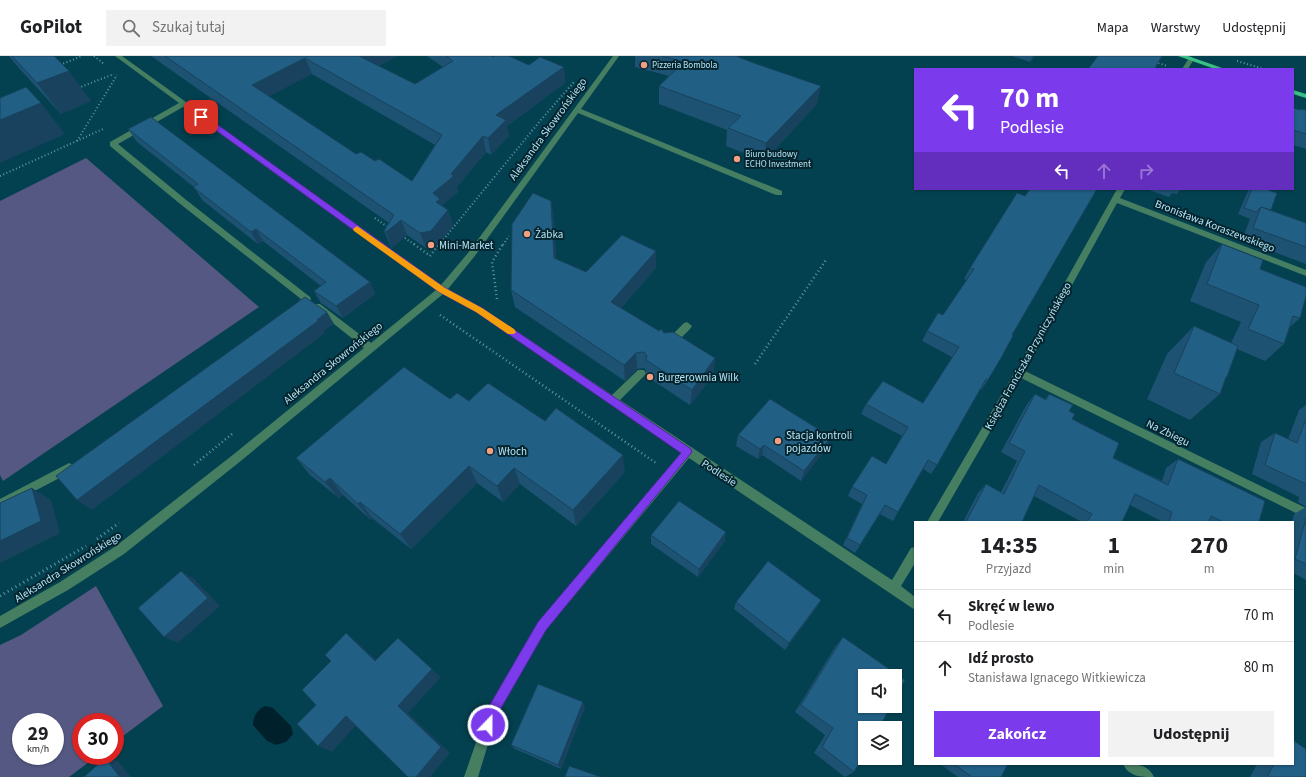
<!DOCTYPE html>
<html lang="pl">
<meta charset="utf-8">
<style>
body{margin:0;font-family:"Source Sans 3",sans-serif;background:#f2f2f2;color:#202124;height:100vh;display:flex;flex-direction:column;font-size:15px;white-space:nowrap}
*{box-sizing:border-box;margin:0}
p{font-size:13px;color:#757577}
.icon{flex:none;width:22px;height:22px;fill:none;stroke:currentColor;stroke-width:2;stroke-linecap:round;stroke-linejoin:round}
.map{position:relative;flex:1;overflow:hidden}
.side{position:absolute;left:914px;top:465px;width:380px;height:244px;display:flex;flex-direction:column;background:#fff;border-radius:0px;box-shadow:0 1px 3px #0004}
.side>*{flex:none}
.banner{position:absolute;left:914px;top:12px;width:380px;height:122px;border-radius:0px;box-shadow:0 1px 3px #0004;background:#7c3aed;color:#fff;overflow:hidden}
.fabs{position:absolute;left:858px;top:613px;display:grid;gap:8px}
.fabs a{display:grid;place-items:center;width:44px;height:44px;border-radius:0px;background:#fff;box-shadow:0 1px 3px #0004;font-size:20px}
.speed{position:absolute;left:12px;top:657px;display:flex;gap:8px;font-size:20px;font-weight:700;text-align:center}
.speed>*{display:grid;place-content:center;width:52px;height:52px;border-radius:50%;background:#fff;box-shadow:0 1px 3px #0004;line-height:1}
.speed small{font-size:10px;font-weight:400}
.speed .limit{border:6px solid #d22;background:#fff;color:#111}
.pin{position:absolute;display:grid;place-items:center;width:34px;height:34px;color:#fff;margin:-17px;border-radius:8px;box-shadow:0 2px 6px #0006}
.me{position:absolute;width:44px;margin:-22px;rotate:22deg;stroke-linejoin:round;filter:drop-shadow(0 0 3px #0008)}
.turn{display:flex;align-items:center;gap:14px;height:84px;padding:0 20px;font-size:18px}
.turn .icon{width:52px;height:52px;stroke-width:2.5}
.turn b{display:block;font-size:28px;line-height:34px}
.lanes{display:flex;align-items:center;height:38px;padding:0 20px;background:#0003;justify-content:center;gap:20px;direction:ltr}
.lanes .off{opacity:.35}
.eta{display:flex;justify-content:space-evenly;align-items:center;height:68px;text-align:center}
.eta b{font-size:24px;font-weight:700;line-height:28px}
.button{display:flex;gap:8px;margin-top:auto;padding:8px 20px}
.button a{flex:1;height:46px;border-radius:0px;background:#7c3aed;color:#fff;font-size:16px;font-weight:700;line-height:46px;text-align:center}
.button a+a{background:#f2f2f2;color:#202124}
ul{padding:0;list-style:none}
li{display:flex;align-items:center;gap:12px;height:52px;padding:0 20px;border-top:1px solid #e0e0e0}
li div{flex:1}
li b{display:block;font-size:15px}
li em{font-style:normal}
header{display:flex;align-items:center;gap:24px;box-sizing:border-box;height:56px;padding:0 20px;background:#fff;border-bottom:1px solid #e0e0e0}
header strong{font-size:19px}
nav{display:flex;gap:22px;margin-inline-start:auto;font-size:14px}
.search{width:280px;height:36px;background:#f2f2f2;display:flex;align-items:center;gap:10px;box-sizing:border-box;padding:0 14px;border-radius:0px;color:#757577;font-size:15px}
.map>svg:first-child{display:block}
</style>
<header>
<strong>GoPilot</strong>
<div class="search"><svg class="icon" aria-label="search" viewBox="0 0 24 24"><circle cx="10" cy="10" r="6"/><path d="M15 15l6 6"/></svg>Szukaj tutaj</div>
<nav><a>Mapa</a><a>Warstwy</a><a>Udostępnij</a></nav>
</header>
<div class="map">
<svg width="1306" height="721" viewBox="0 0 1306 721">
<rect width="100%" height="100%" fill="#034150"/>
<g fill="#555882" fill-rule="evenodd">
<path d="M86 102 259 251 3 425 0 419V145Z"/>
<path d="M96 530 163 650 115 686V666H81V700H97L69 721H0V589L21 579ZM21 666H55V700H21Z"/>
</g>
<path fill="#00212b" d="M265 650 273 652 291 670 293 678 286 686 276 689 267 685 253 669C253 660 257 654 265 650Z"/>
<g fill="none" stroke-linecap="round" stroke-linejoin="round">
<g stroke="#6196a6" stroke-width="2" stroke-dasharray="1 2.5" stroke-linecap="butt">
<path d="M94 0 104 8"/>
<path d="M1237 5 1264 13"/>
<path d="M1155 6 1167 10"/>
<path d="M60 9 82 0"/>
<path d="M78 32 114 18"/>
<path d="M77 85 117 19"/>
<path d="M0 120 103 73"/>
<path d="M375 162 389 172"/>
<path d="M402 180 415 189"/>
<path d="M439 189 540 65 574 26"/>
<path d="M503 189 509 180"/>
</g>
<g stroke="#6196a6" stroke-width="2.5" stroke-dasharray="1 3" stroke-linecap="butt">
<path d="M414 188 430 200 439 188"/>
<path d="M497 243 492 206 503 188"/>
<path d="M440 259 656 407"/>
<path d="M755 308 826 204"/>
<path d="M194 409 232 378"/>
</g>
<g stroke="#6196a6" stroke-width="3" stroke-dasharray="1 3.5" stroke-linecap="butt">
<path d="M97 483 119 467"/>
<path d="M0 540 86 490"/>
</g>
<g fill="#457e61" fill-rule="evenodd">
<path d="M115 0H122L441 229 468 197 613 0H619L581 53 782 135V139H776L578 57 474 201 448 233 482 252 612 339 638 314H644L646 317 644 320 620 344 892 524 911 492 915 491V507L901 530 915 541V554L689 402 546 574 497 659 478 721H464L488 652 538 566 681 397 476 256 443 238 242 404 124 498 68 534 0 572V560L60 526 116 490 234 398 364 292 314 252 312 250 314 248H320L371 287 436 234 183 51 118 88 185 143 310 241 311 243C309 248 302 253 296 251L295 249 301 243 179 147 110 90V86L179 47Z"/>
<path d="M1191 1 1194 3 1188 13H1182L1189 2Z"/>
<path d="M1117 133H1125L1120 142 1306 214V220L1117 147 1025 315 1306 452V462L1021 322 938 466H927L1016 314Z"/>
<path d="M687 266 692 270 690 273 672 291H666L664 288 666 285 684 267Z"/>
<path d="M69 407 73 409 74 412 73 415 0 453V443Z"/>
<path d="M1123 708C1136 708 1148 708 1154 721 1141 721 1129 721 1123 708Z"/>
</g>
<g fill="#3ac085" fill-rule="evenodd">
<path d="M1178 0H1188L1225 13H1215Z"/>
<path d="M1293 34 1306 38V42L1293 38Z"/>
</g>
</g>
<g fill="#1d5272" fill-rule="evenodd">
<path d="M9 0H54L91 45 61 58 18 11Z"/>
<path d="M151 0H397L378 10 415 28 443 11 427 0H491L493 1 529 9 564 11 565 27 507 70 509 80 491 99 486 96 457 131 458 136 442 149 448 154 453 169 436 191 426 192 407 179 392 192 391 191 384 175 389 167ZM312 18 435 89 412 125 356 98 269 40Z"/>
<path d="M635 0H736L817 48 764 105 726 90 727 74 659 48V30L669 20 635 11Z"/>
<path d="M1012 0H1035L1030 6Z"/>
<path d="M1293 52 1300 54 1301 53 1306 54V93L1293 89Z"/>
<path d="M128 73 370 226 375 238 343 262 321 247 314 235 321 230 263 185 258 188 202 144 194 131 137 86Z"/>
<path d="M1149 133H1181L1177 138 1172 137 1169 141 1149 134Z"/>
<path d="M1250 133H1265L1271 154 1306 167V208L1242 184 1250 163 1238 158 1248 135Z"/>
<path d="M1017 137 1012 279 988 324 981 334 980 333 937 409 931 418 923 413 898 456 893 465 880 458 855 497 843 489 862 448 848 440 852 431 886 408 902 380 861 358 866 348 923 347 952 301 922 285 927 275 943 259 967 224 964 223 970 212Z"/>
<path d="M554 163 556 203 586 216 656 212 621 252 659 275 664 277 715 302 713 319 690 349 646 320V314L644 312 637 313 625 325 515 251 511 234Z"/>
<path d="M1222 188 1260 213 1300 262 1290 271 1284 288 1265 305 1237 293 1227 321 1225 324 1220 338 1190 364 1147 343 1167 298 1194 270 1231 287 1241 266 1190 245 1206 206Z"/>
<path d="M1035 338 1045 343 1049 338 1069 355 1072 363 1113 402 1162 425 1166 412 1178 403 1259 466H1160L1161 465 1130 449 1122 466H1082L1034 440 1022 466H963L978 437 986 428 1001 436 1017 405 1001 396 1027 348Z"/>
<path d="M450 343 469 345 545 365 625 416 576 470 520 428 503 446 477 427 411 493 372 462 371 464 343 439 339 442 310 419 296 402Z"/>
<path d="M1306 349V524L1293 517V466H1292L1294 458 1306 451 1298 446 1299 441 1252 418 1261 386 1275 377 1288 383 1299 354Z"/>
<path d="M738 379 827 391 801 425 762 399 758 403 736 390Z"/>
<path d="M651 479 725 485 698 521 651 488Z"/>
<path d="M821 544 817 551 785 594 734 553 736 546Z"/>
<path d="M843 581 854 716 845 721 814 697 825 679 795 656 835 591Z"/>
<path d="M585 651 561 713 515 693 511 689Z"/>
<path d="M940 708H1008L1001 721H958Z"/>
<path d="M1257 708H1293L1306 721H1250Z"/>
</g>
<g fill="#18425d">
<path d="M359 0H397L365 16Z"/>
<path d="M1033 0H1035L1030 6Z"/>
<path d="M305 2 312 18 260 45 252 29Z"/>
<path d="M564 11 565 27 507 70 509 80 491 99 488 82 496 59Z"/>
<path d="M69 15 91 45 61 58 37 27Z"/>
<path d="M821 30 817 48 764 105 766 87Z"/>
<path d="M41 47 65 78 0 107V64Z"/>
<path d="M483 80 486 96 457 131 458 136 442 149 448 154 453 169 436 191 426 192 420 177 433 137 451 118Z"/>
<path d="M551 145 554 163 557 220 554 202Z"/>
<path d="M401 164 407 179 392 192 386 176Z"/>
<path d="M256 173 263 185 258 188 251 176Z"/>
<path d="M656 195V212L612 263 611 246Z"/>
<path d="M370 226 375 238 343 262 336 250Z"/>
<path d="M327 256 334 268 324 275 325 277 92 454 77 444Z"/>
<path d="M636 297 637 313 625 325 624 309Z"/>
<path d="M715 302 713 319 690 349 692 334Z"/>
<path d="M831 381 827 391 801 425 804 415Z"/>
<path d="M764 389 762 399 758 403 760 393Z"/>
<path d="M623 399 625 416 576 470 573 454Z"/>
<path d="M469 410 477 427 411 493 400 478Z"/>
<path d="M514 412 520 428 503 446 497 430Z"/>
<path d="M330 422 343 439 339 442 325 426Z"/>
<path d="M32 432 51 444 60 477 0 507V485Z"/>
<path d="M360 446 372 462 371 464 358 448Z"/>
<path d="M726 476 725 485 698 521 699 513Z"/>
<path d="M181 515 194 523 220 550 178 587 164 581Z"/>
<path d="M821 544 817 551 785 594 789 587Z"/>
<path d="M346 577 358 587 387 614 375 605Z"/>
<path d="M432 613 441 621 408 657 450 697 430 721H416L398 650Z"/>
<path d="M583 646 585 651 561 713 558 709Z"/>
<path d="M346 660 358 667 332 696 318 690Z"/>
<path d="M105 702 118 705 131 721H120Z"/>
</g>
<g fill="#225f85" stroke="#18425d" fill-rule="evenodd">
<path d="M12 0H54L69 15 37 27Z"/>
<path d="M165 0H360H359L415 28 453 5 446 0H491L493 1 495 0H509L529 9 540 1 564 11 496 59 506 64 488 82 483 80 451 118 454 120 433 137 440 143 436 146 448 154 431 175 420 177 401 164 386 176 384 175 394 159ZM305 2 442 79 412 125 379 103 375 105 361 96 356 98 252 29Z"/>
<path d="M662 0H736L751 6 821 30 766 87 728 72 741 60 659 30 684 6Z"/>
<path d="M1098 0H1162L1156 10V13H1088Z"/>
<path d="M26 31 41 47 0 64V42Z"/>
<path d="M1293 52 1300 54 1301 53 1306 54V78L1293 74Z"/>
<path d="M151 61 370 226 336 250 314 235 326 226 256 173 251 176 193 131 198 128 128 73Z"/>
<path d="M1030 133H1097L1012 279 1013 280 1001 302 988 324 986 323 937 409 928 404 898 456 885 449 860 489 847 482 867 439 852 431 872 400 886 408 908 371 866 348 883 325 923 347 959 291 927 275 938 257 943 259 974 213 970 212 1017 137 1025 140Z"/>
<path d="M1252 133H1265L1277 137 1271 154 1261 151 1256 156 1244 152Z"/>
<path d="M533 137 551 145 554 202 586 216 622 179 656 195 611 246 659 275 661 273 664 277 673 276 715 302 692 334 646 304 647 300 644 296 636 297 624 309 511 234 512 168Z"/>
<path d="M1261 151 1306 167V191L1253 172Z"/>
<path d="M1222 188 1263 204 1260 213 1306 231V240L1300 262 1293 260 1284 288 1248 273 1259 249 1207 228Z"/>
<path d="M305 241 327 256 317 264 318 265 77 444 56 420Z"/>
<path d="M1194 270 1238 290 1227 321H1226L1220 338 1174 317Z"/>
<path d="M404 311 450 343 457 337 469 345 488 327 545 365 556 352 623 399 573 454 514 412 497 430 469 410 400 478 360 446 358 448 330 422 325 426 296 402Z"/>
<path d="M1035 338 1046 344 1049 338 1073 349 1069 355 1075 358 1072 363 1119 387 1113 402 1168 429 1178 403 1265 445 1259 466H1223L1211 460 1209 466H1169L1172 456 1135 438 1122 466H1087L1092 458 1039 429 1022 466H966L986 428 1004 438 1025 395 1009 387Z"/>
<path d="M770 343 831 381 804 415 764 389 760 393 738 379Z"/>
<path d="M1306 363V428L1265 409 1275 377 1297 387Z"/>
<path d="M32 432 41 465 0 485V447Z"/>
<path d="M679 445 726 476 699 513 651 479Z"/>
<path d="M1306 462V508L1295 503Z"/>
<path d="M768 505 821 544 789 587 736 546Z"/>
<path d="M181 515 208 542 164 581 138 552Z"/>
<path d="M346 577 375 605 398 582 432 613 398 650 441 691 416 721H408L346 660 318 690 297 668 316 649 302 634 331 605 325 599Z"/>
<path d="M843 581 905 624 895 642V620H865V650H891L879 672H865V697L854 716 822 691 833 672 801 649Z"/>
<path d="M538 628 583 646 558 709 511 689Z"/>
<path d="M1293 684 1306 693V721H1267L1274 708H1293Z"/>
<path d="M105 702 120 721H84Z"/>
<path d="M954 708H1008L1001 721H972Z"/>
<path d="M569 710 601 721H565Z"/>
</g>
<path fill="#7c3aed" stroke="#51269a" d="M199 59H204L445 232 482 252 691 393 692 396 546 574 497 659 492 673 488 675 484 673 482 669 488 652 538 566 681 397 476 256 439 236 199 62Z"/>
<path fill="#f59e0b" d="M357 170 445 232 482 252 514 273 516 276 514 278H508L476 256 439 236 354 175 353 173Z"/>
<g fill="#f39f82" stroke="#04252f" stroke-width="1.5">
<circle cx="644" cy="9" r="4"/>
<circle cx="737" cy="103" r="4"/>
<circle cx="527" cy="178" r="4"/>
<circle cx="431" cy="189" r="4"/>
<circle cx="650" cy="321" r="4"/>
<circle cx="778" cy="385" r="4"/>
<circle cx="490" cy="395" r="4"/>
</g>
<g text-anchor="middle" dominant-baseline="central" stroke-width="4" stroke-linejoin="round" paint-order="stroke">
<g font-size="9" fill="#b8e5f5" stroke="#04252f" text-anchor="start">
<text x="652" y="9">Pizzeria Bombola</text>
<text x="745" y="98">Biuro budowy<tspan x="745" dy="10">ECHO Investment</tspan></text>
</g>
<g font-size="11" fill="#b8e5f5" stroke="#04252f">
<text transform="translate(548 73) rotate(-54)">Aleksandra Skowrońskiego</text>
<text transform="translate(1215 170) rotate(21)">Bronisława Koraszewskiego</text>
<text transform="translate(1028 300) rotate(-61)">Księdza Franciszka Przyniczyńskiego</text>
<text transform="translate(333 307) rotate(-39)">Aleksandra Skowrońskiego</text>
<text transform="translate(1168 377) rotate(26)">Na Zbiegu</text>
<text transform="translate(719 417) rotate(33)">Podlesie</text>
<text transform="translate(68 511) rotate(-32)">Aleksandra Skowrońskiego</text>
</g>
<g font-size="11" fill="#b8e5f5" stroke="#04252f" text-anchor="start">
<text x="535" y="178">Żabka</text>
<text x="439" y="189">Mini-Market</text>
<text x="658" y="321">Burgerownia Wilk</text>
<text x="786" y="379">Stacja kontroli<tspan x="786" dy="13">pojazdów</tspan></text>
<text x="498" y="395">Włoch</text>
</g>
</g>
</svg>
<div class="fabs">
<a><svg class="icon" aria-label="sound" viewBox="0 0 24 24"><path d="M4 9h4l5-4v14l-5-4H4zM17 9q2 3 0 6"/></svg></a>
<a><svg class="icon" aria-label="layers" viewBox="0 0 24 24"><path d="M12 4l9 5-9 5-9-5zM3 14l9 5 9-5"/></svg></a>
</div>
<div class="speed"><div>29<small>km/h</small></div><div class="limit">30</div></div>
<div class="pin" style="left:201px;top:61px;background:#d93025"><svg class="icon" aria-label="arrive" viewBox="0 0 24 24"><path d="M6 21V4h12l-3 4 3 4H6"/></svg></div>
<svg class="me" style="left:488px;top:669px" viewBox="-20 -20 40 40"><circle r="17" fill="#7c3aed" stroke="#fff" stroke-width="3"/><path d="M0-11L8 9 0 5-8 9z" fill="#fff"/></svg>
<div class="banner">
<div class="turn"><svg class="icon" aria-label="left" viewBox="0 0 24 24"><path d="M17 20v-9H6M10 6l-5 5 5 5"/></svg><div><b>70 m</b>Podlesie</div></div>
<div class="lanes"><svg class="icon" aria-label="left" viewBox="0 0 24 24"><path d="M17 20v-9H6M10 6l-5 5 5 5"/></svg><svg class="icon off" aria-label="ahead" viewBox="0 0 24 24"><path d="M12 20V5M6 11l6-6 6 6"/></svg><svg class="icon off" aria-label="right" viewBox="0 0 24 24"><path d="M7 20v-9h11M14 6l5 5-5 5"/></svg></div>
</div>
<section class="side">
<div class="eta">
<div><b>14:35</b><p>Przyjazd</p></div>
<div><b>1</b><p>min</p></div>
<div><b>270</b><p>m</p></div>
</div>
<ul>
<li><svg class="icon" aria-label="left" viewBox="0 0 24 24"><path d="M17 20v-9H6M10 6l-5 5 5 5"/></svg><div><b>Skręć w lewo</b><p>Podlesie</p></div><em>70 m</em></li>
<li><svg class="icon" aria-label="ahead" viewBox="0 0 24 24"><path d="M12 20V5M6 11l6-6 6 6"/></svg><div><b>Idź prosto</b><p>Stanisława Ignacego Witkiewicza</p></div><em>80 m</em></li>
</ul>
<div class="button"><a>Zakończ</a><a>Udostępnij</a></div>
</section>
</div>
